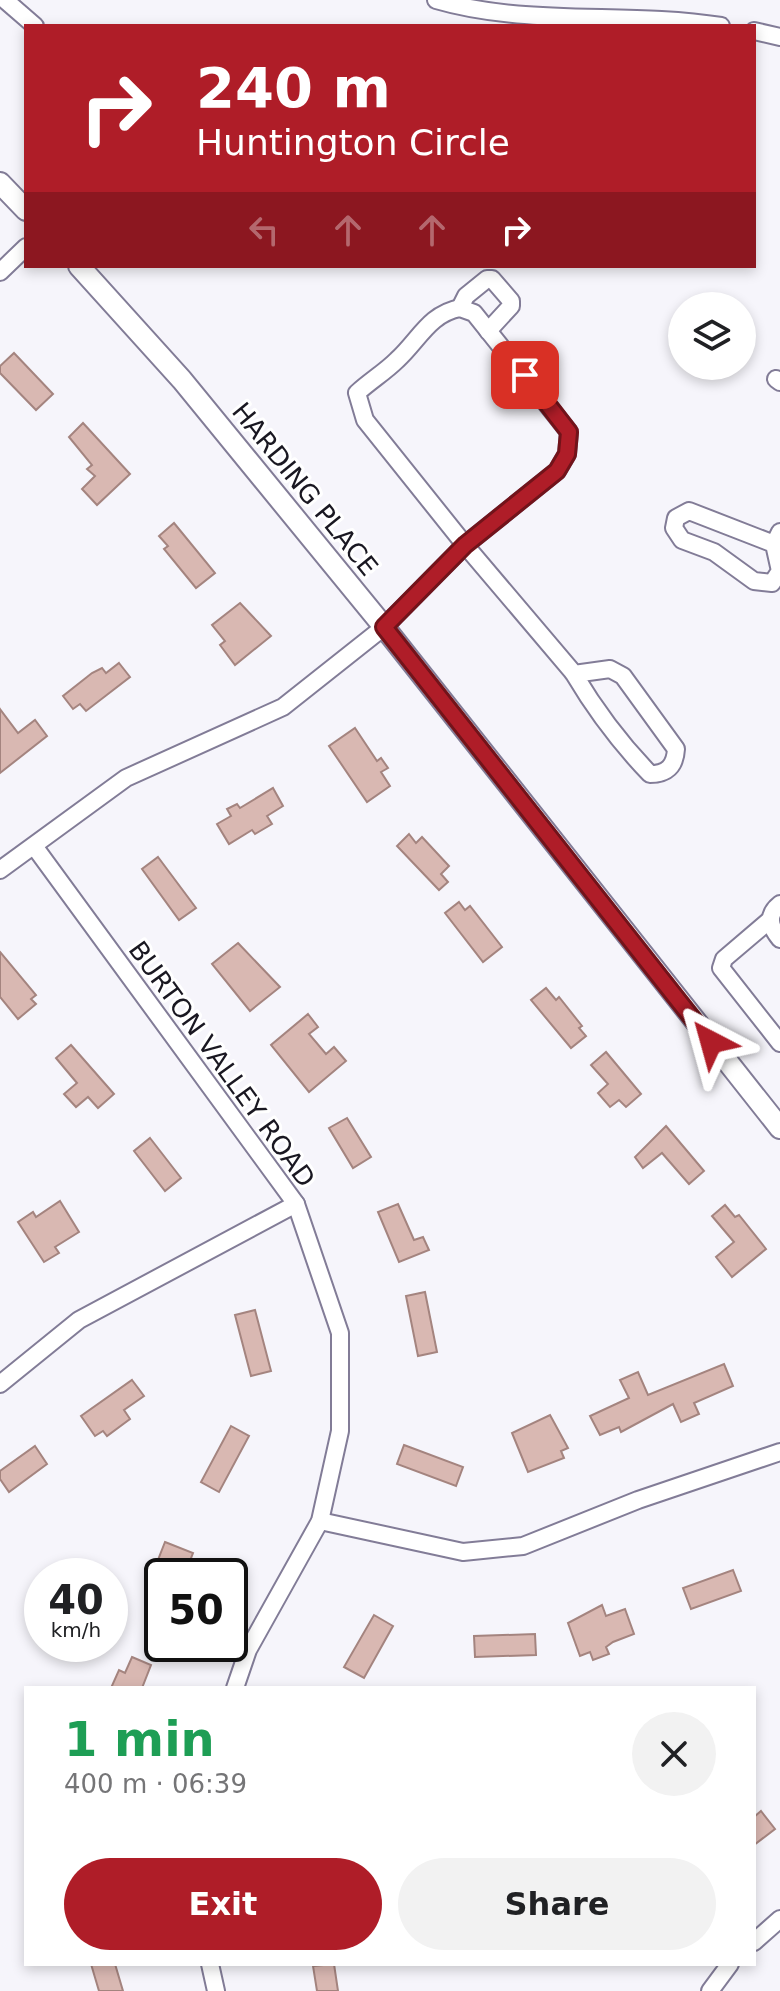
<!DOCTYPE html>
<meta charset="utf-8">
<style>
body{margin:0;font-family:"DejaVu Sans",sans-serif;background:#f2f2f2;color:#202124;height:100vh;display:flex;flex-direction:column;font-size:30px;white-space:nowrap}
*{box-sizing:border-box;margin:0}
p{font-size:26px;color:#757577}
.icon{flex:none;width:44px;height:44px;fill:none;stroke:currentColor;stroke-width:2;stroke-linecap:round;stroke-linejoin:round}
.map{position:relative;flex:1;overflow:hidden}
.sheet{position:absolute;left:24px;top:1686px;width:732px;height:280px;display:flex;flex-direction:column;background:#fff;border-radius:0px;box-shadow:0 4px 12px #0003}
.sheet>*{flex:none}
.top-card{position:absolute;left:24px;top:24px;width:732px;height:244px;border-radius:0px;box-shadow:0 4px 12px #0003;background:#af1d28;color:#fff;overflow:hidden}
.fabs{position:absolute;left:668px;top:292px;display:grid;gap:16px}
.fabs a{display:grid;place-items:center;width:88px;height:88px;border-radius:50%;background:#fff;box-shadow:0 4px 12px #0003;font-size:40px}
.speed{position:absolute;left:24px;top:1558px;display:flex;gap:16px;font-size:40px;font-weight:700;text-align:center}
.speed>*{display:grid;place-content:center;width:104px;height:104px;border-radius:50%;background:#fff;box-shadow:0 4px 12px #0003;line-height:1}
.speed small{font-size:20px;font-weight:400}
.speed .limit{border:4px solid #111;border-radius:12px;background:#fff;color:#111}
.pin{position:absolute;display:grid;place-items:center;width:68px;height:68px;color:#fff;margin:-34px;border-radius:16px;box-shadow:0 4px 12px #0006}
.me{position:absolute;width:88px;margin:-44px;rotate:321deg;stroke-linejoin:round;filter:drop-shadow(0 0 6px #0008)}
.turn{display:flex;align-items:center;gap:28px;height:168px;padding:0 40px;font-size:36px}
.turn .icon{width:104px;height:104px;stroke-width:2.5}
.turn b{display:block;font-size:56px;line-height:68px}
.lanes{display:flex;align-items:center;height:76px;padding:0 40px;background:#0003;justify-content:center;gap:40px;direction:ltr}
.lanes .off{opacity:.35}
.round{display:grid;place-items:center;flex:none;width:84px;height:84px;border-radius:42px;background:#f2f2f2}
.headline{display:flex;align-items:center;justify-content:space-between;height:136px;padding:0 40px}
h1{font-size:48px;font-weight:800;line-height:60px;color:#1e9e55}
.button{display:flex;gap:16px;margin-top:auto;padding:16px 40px}
.button a{flex:1;height:92px;border-radius:48px;background:#af1d28;color:#fff;font-size:32px;font-weight:800;line-height:92px;text-align:center}
.button a+a{background:#f2f2f2;color:#202124}
.map>svg:first-child{display:block}
</style>
<div class="map">
<svg width="780" height="1991" viewBox="0 0 780 1991">
<rect width="100%" height="100%" fill="#f6f5fb"/>
<g fill="#d9b8b2" stroke="#a4847f" stroke-width="2">
<path d="M14 353 53 394 36 410 0 373V366Z"/>
<path d="M83 423 130 474 97 505 82 489 95 476 87 469 92 465 69 437Z"/>
<path d="M174 523 215 573 196 588 164 549 168 546 159 536Z"/>
<path d="M240 603 271 636 235 665 220 645 225 641 212 625Z"/>
<path d="M119 663 130 677 86 711 80 704 73 709 63 696 92 673 102 668 106 673Z"/>
<path d="M0 709 18 733 35 720 47 736 0 773Z"/>
<path d="M355 728 377 761 381 758 388 768 381 772 390 786 367 802 329 746Z"/>
<path d="M273 788 283 806 267 816 272 824 255 834 252 830 229 844 217 824 231 816 227 809 237 804 240 808Z"/>
<path d="M409 834 416 843 422 837 449 866 441 874 448 882 439 890 397 846Z"/>
<path d="M158 857 196 908 179 920 142 869Z"/>
<path d="M459 902 465 910 470 906 502 947 483 962 445 913Z"/>
<path d="M238 943 280 987 250 1011 212 964Z"/>
<path d="M0 952 36 995 31 999 36 1004 18 1019 0 997Z"/>
<path d="M546 988 556 1000 559 997 582 1026 579 1028 586 1036 571 1048 531 1000Z"/>
<path d="M308 1014 318 1027 309 1034 326 1054 334 1047 346 1061 309 1092 271 1045Z"/>
<path d="M71 1045 114 1094 98 1108 88 1097 76 1107 64 1094 77 1083 56 1058Z"/>
<path d="M606 1052 641 1094 626 1107 619 1100 610 1107 598 1093 608 1084 591 1065Z"/>
<path d="M347 1118 371 1157 353 1168 329 1128Z"/>
<path d="M666 1126 704 1171 689 1184 662 1153 643 1168 635 1157Z"/>
<path d="M150 1138 181 1178 165 1191 134 1151Z"/>
<path d="M60 1201 79 1232 55 1247 59 1253 44 1262 18 1222 33 1212 36 1217Z"/>
<path d="M398 1204 414 1240 423 1237 429 1250 399 1262 378 1212Z"/>
<path d="M725 1205 735 1217 739 1215 766 1249 732 1277 716 1257 734 1242 712 1216Z"/>
<path d="M425 1292 437 1352 418 1356 406 1296Z"/>
<path d="M255 1310 271 1371 251 1376 235 1315Z"/>
<path d="M724 1364 733 1386 694 1403 699 1414 681 1422 673 1404 621 1432 619 1427 600 1435 590 1416 629 1398 620 1380 638 1372 648 1395Z"/>
<path d="M132 1380 144 1396 124 1410 130 1419 107 1436 103 1431 95 1436 81 1416Z"/>
<path d="M550 1415 568 1448 561 1451 564 1458 528 1472 512 1433Z"/>
<path d="M231 1426 249 1436 219 1492 201 1482Z"/>
<path d="M404 1445 463 1467 456 1486 397 1464Z"/>
<path d="M35 1446 47 1464 9 1492 0 1479V1471Z"/>
<path d="M165 1542 193 1553 184 1576H162V1594L147 1588Z"/>
<path d="M733 1570 741 1591 691 1609 683 1588Z"/>
<path d="M602 1605 606 1616 625 1609 634 1634 613 1642 606 1647 609 1654 593 1660 590 1652 580 1656 568 1623Z"/>
<path d="M374 1615 393 1626 364 1678 344 1667Z"/>
<path d="M535 1634 536 1655 475 1657 474 1636Z"/>
<path d="M132 1657 151 1665 142 1688H111L119 1670 125 1673Z"/>
<path d="M761 1811 775 1829 754 1845V1817Z"/>
<path d="M91 1964H115L123 1991H99Z"/>
<path d="M334 1964 338 1991H317L313 1966Z"/>
</g>
<g fill="none" stroke-linecap="round" stroke-linejoin="round">
<defs>
<g id="minor">
<path d="M5 0 35 26"/>
<path d="M436 0C528 27 627 11 721 26"/>
<path d="M754 31 780 37"/>
<path d="M0 272 26 247"/>
<path d="M460 308 474 313 569 432 567 454 557 471 465 545 365 420 357 393C370 381 385 372 397 360 419 340 429 314 460 308Z"/>
<path d="M460 308 466 296 487 279H492L511 301V306L488 331"/>
<path d="M776 379 780 382"/>
<path d="M774 544 689 511 676 518 674 528 682 540 714 552 754 581 772 583 780 571 774 544 780 532"/>
<path d="M34 846 296 1204 340 1333V1431L320 1521 248 1650 235 1688"/>
<path d="M0 870 126 778 283 707 384 627 465 545 571 670 574 674C596 711 620 743 650 774 667 774 675 766 676 749L623 676 610 669 574 674"/>
<path d="M780 904C766 915 770 927 780 939"/>
<path d="M771 919 724 959 721 968 780 1043"/>
<path d="M0 1384 79 1320 296 1204"/>
<path d="M320 1521 463 1552 523 1546 638 1500 780 1452"/>
<path d="M754 1942 780 1919"/>
<path d="M210 1964 216 1991"/>
<path d="M710 1991 730 1964"/>
</g>
<g id="major">
<path d="M0 183 26 210"/>
<path d="M79 266 182 380 384 627 780 1128"/>
</g>
</defs>
<use href="#minor" stroke="#827c97" stroke-width="20"/>
<use href="#major" stroke="#827c97" stroke-width="24"/>
<use href="#minor" stroke="#fff" stroke-width="16"/>
<use href="#major" stroke="#fff" stroke-width="20"/>
</g>
<g fill="none" stroke-linecap="round" stroke-linejoin="round">
<defs>
<path id="route" d="M525 375 569 432 567 454 557 471 465 545 384 627 711 1042"/>
</defs>
<use href="#route" stroke="#72131a" stroke-width="20"/>
<use href="#route" stroke="#af1d28" stroke-width="14"/>
</g>
<g text-anchor="middle" dominant-baseline="central" stroke-width="6" stroke-linejoin="round" paint-order="stroke">
<g font-size="26" fill="#191721" stroke="#fff">
<text transform="translate(305 489) rotate(51)">HARDING PLACE</text>
<text transform="translate(222 1064) rotate(54)">BURTON VALLEY ROAD</text>
</g>
</g>
</svg>
<div class="fabs">
<a><svg class="icon" aria-label="layers" viewBox="0 0 24 24"><path d="M12 4l9 5-9 5-9-5zM3 14l9 5 9-5"/></svg></a>
</div>
<div class="speed"><div>40<small>km/h</small></div><div class="limit">50</div></div>
<div class="pin" style="left:525px;top:375px;background:#d93025"><svg class="icon" aria-label="arrive" viewBox="0 0 24 24"><path d="M6 21V4h12l-3 4 3 4H6"/></svg></div>
<svg class="me" style="left:711px;top:1042px" viewBox="-20 -20 40 40"><path d="M0-17L14 15 0 8-14 15z" fill="#af1d28" stroke="#fff" stroke-width="4"/></svg>
<div class="top-card">
<div class="turn"><svg class="icon" aria-label="right" viewBox="0 0 24 24"><path d="M7 20v-9h11M14 6l5 5-5 5"/></svg><div><b>240 m</b>Huntington Circle</div></div>
<div class="lanes"><svg class="icon off" aria-label="left" viewBox="0 0 24 24"><path d="M17 20v-9H6M10 6l-5 5 5 5"/></svg><svg class="icon off" aria-label="ahead" viewBox="0 0 24 24"><path d="M12 20V5M6 11l6-6 6 6"/></svg><svg class="icon off" aria-label="ahead" viewBox="0 0 24 24"><path d="M12 20V5M6 11l6-6 6 6"/></svg><svg class="icon" aria-label="right" viewBox="0 0 24 24"><path d="M7 20v-9h11M14 6l5 5-5 5"/></svg></div>
</div>
<section class="sheet">
<div class="headline"><div><h1>1 min</h1><p>400 m · 06:39</p></div><a class="round"><svg class="icon" aria-label="close" viewBox="0 0 24 24"><path d="M6 6l12 12M18 6L6 18"/></svg></a></div>
<div class="button"><a>Exit</a><a>Share</a></div>
</section>
</div>
